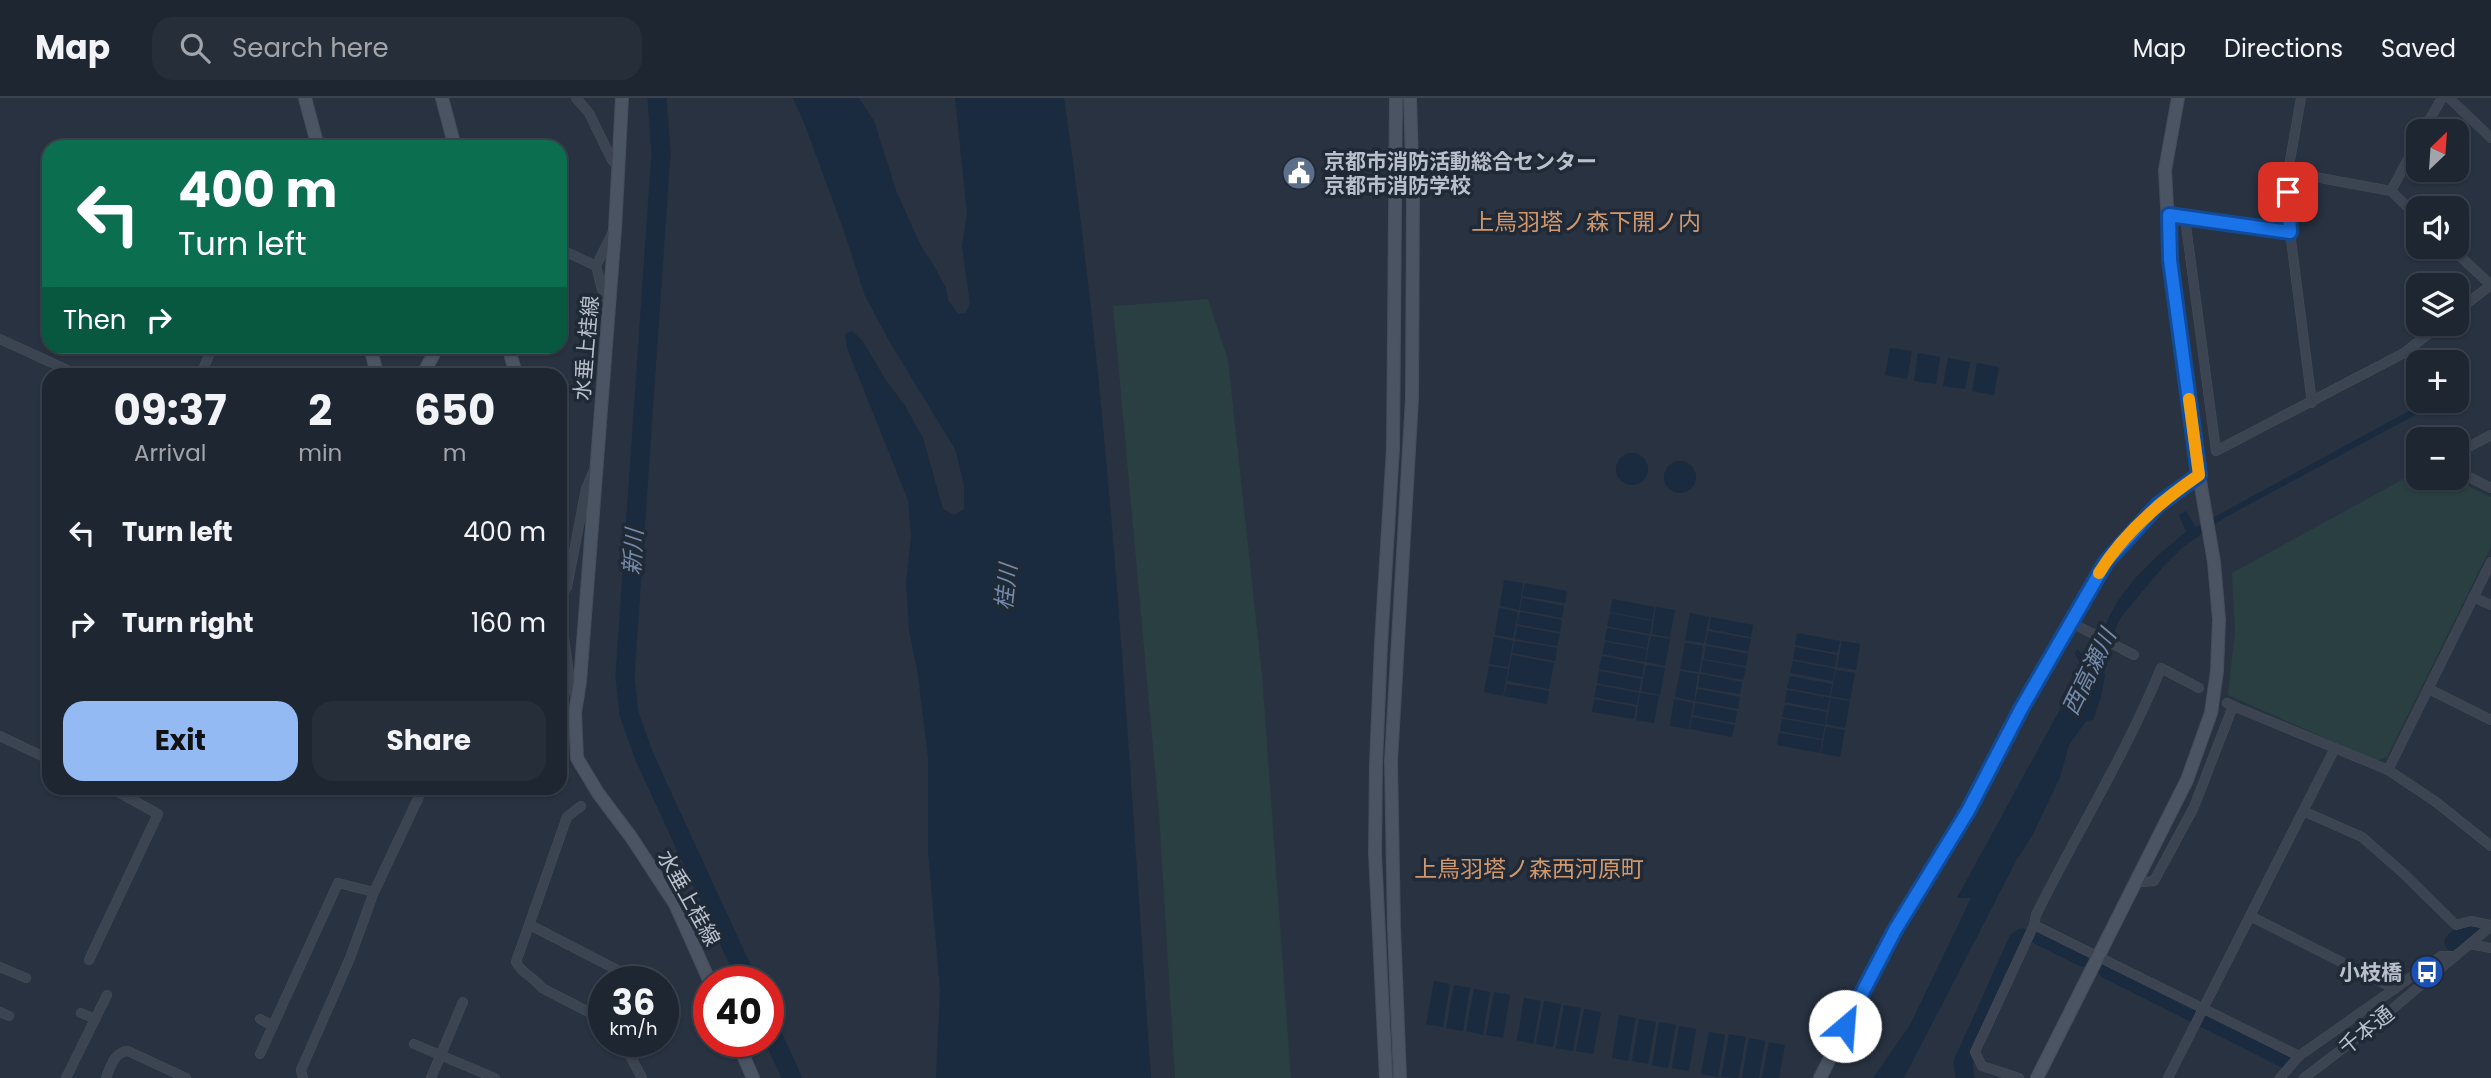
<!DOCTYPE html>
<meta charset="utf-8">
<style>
body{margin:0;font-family:Poppins,"Noto Sans JP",sans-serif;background:#262e39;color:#f1f3f6;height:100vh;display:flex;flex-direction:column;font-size:26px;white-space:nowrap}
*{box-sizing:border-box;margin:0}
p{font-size:23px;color:#a1a5ab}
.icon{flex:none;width:38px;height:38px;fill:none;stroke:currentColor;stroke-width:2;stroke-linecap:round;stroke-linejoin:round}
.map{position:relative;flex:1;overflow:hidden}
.drawer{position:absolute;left:42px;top:270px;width:525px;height:427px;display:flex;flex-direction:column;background:#1e2631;border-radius:21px;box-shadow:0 2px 5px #0004,0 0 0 2px #3c434d}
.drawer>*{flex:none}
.banner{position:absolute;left:42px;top:42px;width:525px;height:214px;border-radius:21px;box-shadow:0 2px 5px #0004,0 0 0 2px #3c434d;background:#0b6e4f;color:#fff;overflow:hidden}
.needle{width:46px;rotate:25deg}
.controls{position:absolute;left:2406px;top:21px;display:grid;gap:14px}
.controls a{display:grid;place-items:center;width:63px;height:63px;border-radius:14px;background:#1e2631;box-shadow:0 2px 5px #0004,0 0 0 2px #3c434d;font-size:35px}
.speed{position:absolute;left:588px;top:868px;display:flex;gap:14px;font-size:35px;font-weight:700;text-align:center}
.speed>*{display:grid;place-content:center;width:91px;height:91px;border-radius:50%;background:#1e2631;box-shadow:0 2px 5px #0004,0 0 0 2px #3c434d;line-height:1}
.speed small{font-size:18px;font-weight:400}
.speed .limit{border:10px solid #d22;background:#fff;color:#111}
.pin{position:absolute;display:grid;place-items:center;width:60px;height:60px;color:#fff;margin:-30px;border-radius:14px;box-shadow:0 4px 10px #0006}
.me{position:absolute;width:77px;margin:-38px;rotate:27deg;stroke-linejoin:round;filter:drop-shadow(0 0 5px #0008)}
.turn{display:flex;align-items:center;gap:24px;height:147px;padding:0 21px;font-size:32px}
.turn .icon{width:91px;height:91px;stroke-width:2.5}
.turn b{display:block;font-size:49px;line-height:60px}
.then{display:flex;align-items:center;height:66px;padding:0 21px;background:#0003;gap:14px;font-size:26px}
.eta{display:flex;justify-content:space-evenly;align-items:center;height:119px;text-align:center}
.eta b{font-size:42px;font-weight:700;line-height:49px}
.cta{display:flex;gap:14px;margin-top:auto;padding:14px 21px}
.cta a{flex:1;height:80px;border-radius:21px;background:#94baf4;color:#111;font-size:28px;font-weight:700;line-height:80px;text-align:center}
.cta a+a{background:#262e39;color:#f1f3f6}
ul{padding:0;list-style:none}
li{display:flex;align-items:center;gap:21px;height:91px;padding:0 21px}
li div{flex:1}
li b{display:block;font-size:26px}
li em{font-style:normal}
header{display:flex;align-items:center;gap:42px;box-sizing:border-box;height:98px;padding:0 35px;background:#1e2631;border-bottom:2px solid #3c434d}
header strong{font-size:33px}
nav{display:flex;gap:38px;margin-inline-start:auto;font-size:24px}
.search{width:490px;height:63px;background:#262e39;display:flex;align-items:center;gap:18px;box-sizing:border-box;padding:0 24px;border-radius:21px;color:#a1a5ab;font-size:26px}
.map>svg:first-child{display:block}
</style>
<header>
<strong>Map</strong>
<div class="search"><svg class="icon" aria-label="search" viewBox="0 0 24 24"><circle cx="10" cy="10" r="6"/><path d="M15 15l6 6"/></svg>Search here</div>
<nav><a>Map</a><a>Directions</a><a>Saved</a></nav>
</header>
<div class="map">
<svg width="2491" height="980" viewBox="0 0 2491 980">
<rect width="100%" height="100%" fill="#283241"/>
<g fill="#2a3f42">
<path d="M1208 201 1228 262 1262 577 1291 980H1175L1159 715 1113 208Z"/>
<path d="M2418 373V380H2450L2491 399V449L2387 659 2376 663 2228 597 2235 533 2232 475Z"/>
</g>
<g fill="#1a2a3f">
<path d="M793 0H859L874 23 897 95 921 148 934 168 946 190 948 202 958 216 966 215 970 205 962 148 967 115 955 0H1064C1112 325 1128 653 1151 980H936L940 892 928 752V659L918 577 909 532 906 485 911 438 908 402 847 250 845 236 852 233 862 242 887 284 904 306 923 340 943 411 954 417 964 411V387L955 351 891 246 865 198 844 133 805 27Z"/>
<path d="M1890 250 1912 253 1907 281 1885 277Z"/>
<path d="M1918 255 1940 259 1936 286 1914 283Z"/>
<path d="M1948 260 1970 264 1965 291 1943 288Z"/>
<path d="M1977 265 1999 269 1994 297 1972 293Z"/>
<path d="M2427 303H2441L2224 420 2182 450 2163 469 2121 519 2101 563 2105 577 2101 599 2093 622 2086 623 2069 647 2060 679 2032 738 2016 763 1904 980H1873L1910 927 1971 800H1957L2083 569 2075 556 2077 551 2091 566C2098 549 2102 532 2111 515 2128 483 2158 456 2186 434L2179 417 2186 413 2196 429Z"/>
<circle cx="1632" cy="371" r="16"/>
<circle cx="1680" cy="379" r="16"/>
<path d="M1504 482 1523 485 1519 512 1500 508Z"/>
<path d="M1525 485 1567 493 1565 505 1522 498Z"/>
<path d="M1522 500 1564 508 1562 520 1520 512Z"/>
<path d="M1612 501 1655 509 1652 522 1610 514Z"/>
<path d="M1656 509 1675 512 1670 539 1652 536Z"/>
<path d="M1499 510 1518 514 1513 540 1495 537Z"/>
<path d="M1520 514 1562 522 1560 534 1517 526Z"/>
<path d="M1610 515 1652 523 1650 536 1607 528Z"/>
<path d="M1690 515 1709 519 1704 545 1685 542Z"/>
<path d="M1711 519 1753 527 1751 539 1709 531Z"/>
<path d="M1517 528 1560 536 1557 548 1515 541Z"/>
<path d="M1607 530 1649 538 1647 550 1605 542Z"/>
<path d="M1708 533 1751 541 1748 553 1706 546Z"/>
<path d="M1797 535 1840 543 1837 555 1795 547Z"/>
<path d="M1651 538 1670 541 1665 568 1646 564Z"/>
<path d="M1494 539 1513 543 1508 569 1489 566Z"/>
<path d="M1515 543 1557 550 1555 563 1512 555Z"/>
<path d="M1842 543 1860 546 1856 572 1837 569Z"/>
<path d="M1605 544 1647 551 1645 564 1602 556Z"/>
<path d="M1685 545 1703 548 1699 574 1680 571Z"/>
<path d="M1706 548 1748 556 1746 568 1704 561Z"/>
<path d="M1795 549 1837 557 1835 569 1793 561Z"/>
<path d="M1512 557 1554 565 1549 591 1507 583Z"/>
<path d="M1602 558 1644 566 1642 579 1599 571Z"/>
<path d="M1703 562 1746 570 1743 582 1701 574Z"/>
<path d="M1793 563 1835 571 1833 583 1790 575Z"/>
<path d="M1646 567 1665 570 1660 597 1641 593Z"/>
<path d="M1489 568 1508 571 1503 598 1484 594Z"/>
<path d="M1836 572 1855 575 1850 602 1831 598Z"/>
<path d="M1599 573 1641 581 1639 593 1597 585Z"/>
<path d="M1680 573 1698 576 1694 603 1675 599Z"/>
<path d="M1700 576 1742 584 1740 596 1698 589Z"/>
<path d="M1790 578 1832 586 1830 598 1787 590Z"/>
<path d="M1507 586 1549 593 1547 606 1504 598Z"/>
<path d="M1597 587 1639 595 1637 607 1594 599Z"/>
<path d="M1698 591 1740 599 1738 611 1695 603Z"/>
<path d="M1787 592 1830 600 1827 612 1785 604Z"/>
<path d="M1640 595 1659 598 1654 625 1636 622Z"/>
<path d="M1831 600 1850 603 1845 630 1826 626Z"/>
<path d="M1594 601 1636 609 1634 621 1592 614Z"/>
<path d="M1674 601 1693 605 1689 631 1670 628Z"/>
<path d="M1695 605 1737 613 1735 625 1693 617Z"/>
<path d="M1785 607 1827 614 1825 627 1782 619Z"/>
<path d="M1692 619 1735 627 1732 639 1690 631Z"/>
<path d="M1782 621 1825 628 1822 641 1780 633Z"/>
<path d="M1826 629 1845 632 1840 659 1821 655Z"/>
<path d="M1779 635 1822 642 1820 655 1777 647Z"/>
<path d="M1434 883 1450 886 1443 929 1426 926Z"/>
<path d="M1454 887 1470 890 1463 933 1446 930Z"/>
<path d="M1474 891 1490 894 1483 937 1466 933Z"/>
<path d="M1494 894 1510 897 1503 940 1486 937Z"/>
<path d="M1524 900 1541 903 1533 946 1517 942Z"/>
<path d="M1544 903 1561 906 1553 949 1536 946Z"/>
<path d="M1564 907 1581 910 1573 953 1556 950Z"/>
<path d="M1584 911 1601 914 1593 956 1576 953Z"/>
<path d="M1619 917 1636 920 1628 963 1612 960Z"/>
<path d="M1639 921 1656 924 1648 966 1632 963Z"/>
<path d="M1659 924 1676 927 1668 970 1652 967Z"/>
<path d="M1679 928 1696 931 1689 973 1672 970Z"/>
<path d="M1709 934 1725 937 1718 979 1701 976Z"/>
<path d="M1729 936 1746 939 1738 980 1721 979Z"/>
<path d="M1749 940 1765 943 1759 980H1742Z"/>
<path d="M1769 944 1785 947 1779 980H1762Z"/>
</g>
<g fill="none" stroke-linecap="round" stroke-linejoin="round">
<g stroke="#1a2a3f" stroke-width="19">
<path d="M657 0 661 55 625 578 629 616 644 658 748 884"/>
<path d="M2039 837 2083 859"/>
<path d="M2454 844 2470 831"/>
<path d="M2107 871 2286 961"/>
<path d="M768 928 792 980"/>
<path d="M1965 980 1963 965 2018 843 2022 840"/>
</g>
<defs>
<g id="street">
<path d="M576 0 589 15 612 62 618 69"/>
<path d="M2301 0 2288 74 2290 134 2312 305"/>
<path d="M2449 0 2491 40"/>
<path d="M2423 33 2442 0"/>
<path d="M2288 74 2391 93 2418 119"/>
<path d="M2391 93 2418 42"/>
<path d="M2169 117 2290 134"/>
<path d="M2185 120 2216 353 2404 255 2441 226"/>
<path d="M2450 149 2491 187"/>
<path d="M560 151 596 168"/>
<path d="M609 205 604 199 596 168 614 132"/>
<path d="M2457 213 2491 187"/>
<path d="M0 241 76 276"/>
<path d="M201 276 213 248"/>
<path d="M2457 355 2491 337"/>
<path d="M2457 373 2491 390"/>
<path d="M2473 499 2491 507"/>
<path d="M560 500 567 489 586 391 594 372"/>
<path d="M560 523 563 531 569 577 576 601"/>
<path d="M2070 524 2134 557"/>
<path d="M2429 591 2491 622"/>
<path d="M2233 608 2388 672 2436 704 2491 748"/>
<path d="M0 638 44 659"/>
<path d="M2388 672 2491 464"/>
<path d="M581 708 567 719 516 864C521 875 535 880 542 890L604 922"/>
<path d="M2303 713 2362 739 2404 776 2456 827 2471 823 2491 827"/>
<path d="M2134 785 2154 783 2194 709 2233 608 2227 605"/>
<path d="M2250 818 2395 891"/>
<path d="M530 827 629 878"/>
<path d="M2034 827 2299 958"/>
<path d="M2470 846 2491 850"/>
<path d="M89 862 158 716 111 690"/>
<path d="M0 869 26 880"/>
<path d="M0 914 9 918"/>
<path d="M81 915 95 921"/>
<path d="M260 921 273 928"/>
<path d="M622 943 642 980"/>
<path d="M414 946 495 980"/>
<path d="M260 956 338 785 374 794"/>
<path d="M66 980 107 897"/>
<path d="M106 980C111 968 114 954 128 953L186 980"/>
<path d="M303 980 301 972 350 860 374 794 423 690"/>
<path d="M431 980 463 904"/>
<path d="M2019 980 1982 968 1975 954 2034 827 2036 817C2077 734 2126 656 2161 570L2199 590"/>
<path d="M2168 980 2335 650"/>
<path d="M2280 980 2299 958 2441 858H2456"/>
<path d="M2304 980 2371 929 2491 828"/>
</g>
<g id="secondary">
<path d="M305 0 318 49"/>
<path d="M442 0 455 49"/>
<path d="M622 0 615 131 580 583 575 615 577 660 598 695 631 739 675 806 710 884"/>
<path d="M370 248 377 276"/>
<path d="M508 248 516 276"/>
<path d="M423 276 438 248"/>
<path d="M737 943 753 980"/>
<path d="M1386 980 1375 755 1376 666 1381 546 1393 350 1396 0"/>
<path d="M1400 980 1394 830 1391 663 1412 300 1413 95 1410 0"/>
<path d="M1820 980 1895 832 1968 713 2021 611 2106 464 2158 407 2199 377"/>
<path d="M2037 980 2187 682 2211 615 2217 573 2219 521 2214 464 2199 377 2170 162 2165 72 2178 0"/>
</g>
</defs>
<use href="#street" stroke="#454d5a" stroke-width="10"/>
<use href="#secondary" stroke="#454d5a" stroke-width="14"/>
<use href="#street" stroke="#3c4451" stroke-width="9"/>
<use href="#secondary" stroke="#4a5463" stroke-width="12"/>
</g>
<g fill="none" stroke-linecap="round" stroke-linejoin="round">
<defs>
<path id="route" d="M1845 928 1895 832 1968 713 2021 611 2106 464 2158 407 2199 377 2170 162 2169 117 2290 134 2288 94"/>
</defs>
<use href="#route" stroke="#114b97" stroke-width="18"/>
<use href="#route" stroke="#1a73e8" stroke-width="12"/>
<path stroke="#f59e0b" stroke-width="12" d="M2099 475C2123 436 2161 403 2199 377L2189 301"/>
</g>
<defs>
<symbol id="civic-disc" viewBox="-11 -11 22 22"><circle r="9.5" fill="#5c6f8a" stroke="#202936"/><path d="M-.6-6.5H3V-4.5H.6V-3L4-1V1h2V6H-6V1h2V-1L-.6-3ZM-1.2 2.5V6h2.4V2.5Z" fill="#fff"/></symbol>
<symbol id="bus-disc" viewBox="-11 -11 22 22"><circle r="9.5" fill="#1a4fb4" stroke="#202936"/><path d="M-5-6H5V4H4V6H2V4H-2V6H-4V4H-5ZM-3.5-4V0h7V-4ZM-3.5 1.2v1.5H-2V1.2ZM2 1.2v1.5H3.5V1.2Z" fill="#fff"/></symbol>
</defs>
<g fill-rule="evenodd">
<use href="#civic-disc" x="1280" y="56" width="38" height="38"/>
<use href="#bus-disc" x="2408" y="855" width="38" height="38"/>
</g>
<g text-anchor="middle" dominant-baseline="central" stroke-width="7" stroke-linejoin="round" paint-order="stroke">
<g font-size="21" font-weight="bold" fill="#b9c0cb" stroke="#202936" text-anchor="start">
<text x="1324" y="63">京都市消防活動総合センター<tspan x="1324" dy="24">京都市消防学校</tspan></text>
<text x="2402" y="874" text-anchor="end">小枝橋</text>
</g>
<g font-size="21" fill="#b9c0cb" stroke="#202936">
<text transform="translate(586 250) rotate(-85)">水垂上桂線</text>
<text transform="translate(689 800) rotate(61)">水垂上桂線</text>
<text transform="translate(2366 932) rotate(-39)">千本通</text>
</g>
<g font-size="23" fill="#d2986d" stroke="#202936">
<text x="1586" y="124">上鳥羽塔ノ森下開ノ内</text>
<text x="1529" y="771">上鳥羽塔ノ森西河原町</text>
</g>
<g font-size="23" font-style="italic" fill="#738aa8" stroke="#202936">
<text transform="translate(633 454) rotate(-86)">新川</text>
<text transform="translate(1006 489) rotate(-84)">桂川</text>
<text transform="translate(2089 574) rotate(-64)">西高瀬川</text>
</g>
</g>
</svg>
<div class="controls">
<a><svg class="needle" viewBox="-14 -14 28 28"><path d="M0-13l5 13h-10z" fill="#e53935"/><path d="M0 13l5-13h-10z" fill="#a1a5ab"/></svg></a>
<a><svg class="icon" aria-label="sound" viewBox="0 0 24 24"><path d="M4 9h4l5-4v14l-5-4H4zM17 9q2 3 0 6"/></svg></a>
<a><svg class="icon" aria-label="layers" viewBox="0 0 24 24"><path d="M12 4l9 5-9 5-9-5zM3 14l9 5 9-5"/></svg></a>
<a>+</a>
<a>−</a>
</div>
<div class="speed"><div>36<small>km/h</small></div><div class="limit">40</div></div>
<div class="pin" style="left:2288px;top:94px;background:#d93025"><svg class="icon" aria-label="arrive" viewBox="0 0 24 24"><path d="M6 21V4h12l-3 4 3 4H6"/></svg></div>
<svg class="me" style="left:1845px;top:928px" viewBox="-20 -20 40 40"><circle r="19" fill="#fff"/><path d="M0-13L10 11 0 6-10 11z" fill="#1a73e8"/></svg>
<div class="banner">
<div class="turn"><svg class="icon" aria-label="left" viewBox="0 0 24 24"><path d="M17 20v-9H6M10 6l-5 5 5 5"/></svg><div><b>400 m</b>Turn left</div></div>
<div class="then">Then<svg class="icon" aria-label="right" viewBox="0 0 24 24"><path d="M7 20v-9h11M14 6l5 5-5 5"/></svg></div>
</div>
<section class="drawer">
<div class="eta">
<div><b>09:37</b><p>Arrival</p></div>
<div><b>2</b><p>min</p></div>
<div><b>650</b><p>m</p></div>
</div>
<ul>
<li><svg class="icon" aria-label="left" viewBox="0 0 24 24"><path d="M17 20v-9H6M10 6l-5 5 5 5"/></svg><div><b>Turn left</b></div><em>400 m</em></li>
<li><svg class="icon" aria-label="right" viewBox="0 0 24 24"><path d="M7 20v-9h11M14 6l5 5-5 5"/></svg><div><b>Turn right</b></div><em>160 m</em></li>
</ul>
<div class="cta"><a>Exit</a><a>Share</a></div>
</section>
</div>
